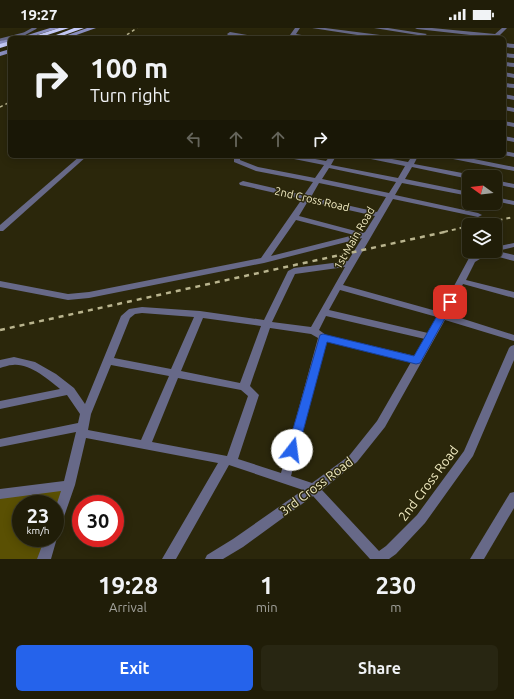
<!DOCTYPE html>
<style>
body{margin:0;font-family:Ubuntu,sans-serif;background:#282612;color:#f1f3f6;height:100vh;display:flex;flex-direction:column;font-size:15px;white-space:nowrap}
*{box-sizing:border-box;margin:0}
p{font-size:13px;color:#a2a29c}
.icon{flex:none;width:22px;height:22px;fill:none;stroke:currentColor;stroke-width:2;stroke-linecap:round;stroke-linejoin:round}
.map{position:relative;height:531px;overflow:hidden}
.details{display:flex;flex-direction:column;background:#201d08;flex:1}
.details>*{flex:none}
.guide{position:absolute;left:8px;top:8px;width:498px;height:122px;border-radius:6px;box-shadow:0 2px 10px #0003,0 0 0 1px #3d3b29;background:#201d08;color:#f1f3f6;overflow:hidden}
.needle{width:26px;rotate:285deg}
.tools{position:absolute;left:462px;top:142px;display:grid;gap:8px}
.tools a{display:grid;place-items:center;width:40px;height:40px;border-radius:6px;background:#201d08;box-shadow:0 2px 10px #0003,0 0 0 1px #3d3b29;font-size:20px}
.speed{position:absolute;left:12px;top:467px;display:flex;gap:8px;font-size:20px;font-weight:700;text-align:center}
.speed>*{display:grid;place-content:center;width:52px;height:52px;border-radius:50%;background:#201d08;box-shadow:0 2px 10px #0003,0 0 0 1px #3d3b29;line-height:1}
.speed small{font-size:10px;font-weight:400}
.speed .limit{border:6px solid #d22;background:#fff;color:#111}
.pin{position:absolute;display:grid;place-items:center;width:34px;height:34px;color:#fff;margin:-17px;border-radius:8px;box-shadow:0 2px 6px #0006}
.me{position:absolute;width:44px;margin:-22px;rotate:15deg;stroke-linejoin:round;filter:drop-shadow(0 0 3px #0008)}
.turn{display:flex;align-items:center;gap:14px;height:84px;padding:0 16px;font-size:18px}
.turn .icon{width:52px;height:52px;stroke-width:2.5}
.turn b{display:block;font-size:28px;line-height:34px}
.lanes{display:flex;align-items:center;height:38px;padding:0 16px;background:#0003;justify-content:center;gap:20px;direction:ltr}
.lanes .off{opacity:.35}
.eta{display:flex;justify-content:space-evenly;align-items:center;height:68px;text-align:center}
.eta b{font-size:24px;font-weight:600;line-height:28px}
.cta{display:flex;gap:8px;margin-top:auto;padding:8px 16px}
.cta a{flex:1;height:46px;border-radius:6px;background:#2563eb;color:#fff;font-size:16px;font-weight:600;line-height:46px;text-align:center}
.cta a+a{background:#282612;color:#f1f3f6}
.status{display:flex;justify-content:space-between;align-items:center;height:28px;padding:0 20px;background:#201d08;direction:ltr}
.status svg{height:11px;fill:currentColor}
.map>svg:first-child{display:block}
</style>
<div class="status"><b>19:27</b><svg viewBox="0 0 49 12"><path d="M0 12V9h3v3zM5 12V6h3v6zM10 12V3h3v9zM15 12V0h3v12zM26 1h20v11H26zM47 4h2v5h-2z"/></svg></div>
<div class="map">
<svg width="514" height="531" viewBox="0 0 514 531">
<rect width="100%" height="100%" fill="#2b270b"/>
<path fill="#5a5003" d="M69 457 55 499V476H21V510H51L44 531H0V466Z"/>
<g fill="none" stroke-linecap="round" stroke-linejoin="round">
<path stroke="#676988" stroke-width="3" d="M0 12 24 6 35 0"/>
<g fill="#676988" fill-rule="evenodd">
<path d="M295 0H300L296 6 318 10 291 8 290 7Z"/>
<path d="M312 0H325L388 8 391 10H377Z"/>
<path d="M374 0H388L427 6 424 8Z"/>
<path d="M415 0H432L495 6 502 0H507L497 10 417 1Z"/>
<path d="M230 4 253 8 256 10H244L228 7 227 6Z"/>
<path d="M504 15 514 16V20L504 19Z"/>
<path d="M504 25 514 26V30L504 29Z"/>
<path d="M504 34 514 35V39L504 38Z"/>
<path d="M504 44 514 46V50L504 48Z"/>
<path d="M504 55 514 56V60L504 59Z"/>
<path d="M504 66 514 68V72L504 70Z"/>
<path d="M504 78 514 80V84L504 82Z"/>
<path d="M504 93 514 95V99L504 97Z"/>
<path d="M504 108 514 110V114L504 112Z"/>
<path d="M504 123 514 125V129L504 127Z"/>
<path d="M80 128H87L3 203H0V197Z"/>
<path d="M234 128H240V132L258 139 315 150 324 137 289 130 286 128H299L326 133 330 128H336L331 137 398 150 405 138 366 130 363 128H376L408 134 412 128H418L414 136 473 147 474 149H469V151L412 139 405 151 469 164V168L402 155 395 167 478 185 482 187 478 189 393 171 343 257 440 284 469 230 481 223H495V219L514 215V219L497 223 514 227V233L488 226 475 234 466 252 514 264V270L463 256 448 286 514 307V313L445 292 385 399 357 434 322 462 379 523 386 518 417 487 464 423 509 320 511 318 514 317V332L473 428 425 495 396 526 389 531H370L313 468 243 519 223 531H205L207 527 233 511 303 462 229 437 176 531H162L218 435 86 410 75 457 59 503 55 504V481L61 463 0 471V461L64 453 76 404 0 419V411L78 395 80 386 67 367 0 381V373L60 361C48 351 29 335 13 337 8 337 4 339 0 340V332L14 329 35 334 56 346 74 360 85 376 121 288 129 281 142 279 200 283 264 292 288 243 294 240 348 233 362 210 264 235 89 270 68 272 0 259V253L68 266 89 264 261 230 302 171 240 157 239 155 243 153 304 167 313 154 256 143 234 134ZM329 140 396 154 389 165 322 151ZM319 155 386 169 377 184 311 169ZM308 173 375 188 365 204 363 205 299 188ZM296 192 354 207 271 228ZM345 239 311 299 272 294 295 246ZM340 262 437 289 428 305 329 282ZM142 285 194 289 171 341 114 330 130 290 135 286ZM326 288 425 311 415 328 326 307 319 302ZM203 290 261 298 240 355 181 343ZM270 300 311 306 318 310 281 445 238 431 259 367 250 358ZM327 313 411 334 377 393 349 428 312 455 291 448ZM111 337 169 348 141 412 88 402 91 386ZM178 350 241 362 248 368 227 428 152 414Z"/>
<path d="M445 128H459L514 139V143L448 130Z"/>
<path d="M495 152 514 156V160L495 156Z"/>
<path d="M495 169 514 173V177L495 173Z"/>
<path d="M514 464V480L484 531H470L510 465Z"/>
<path d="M55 506 57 510 51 531H37L45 510H55Z"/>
</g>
<g fill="#8b8fc1" fill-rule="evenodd">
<path d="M50 0H59L27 10H18Z"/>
<path d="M87 0H96L68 10H59Z"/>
<path d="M10 11V15L0 17V13Z"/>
<path d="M10 21V25L0 28V24Z"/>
</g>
<g fill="#c6cbf9" fill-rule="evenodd">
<path d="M59 0H69L38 10H28Z"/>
<path d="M74 0H84L59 9 56 7Z"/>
<path d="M10 13V17L0 20V16Z"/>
</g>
<g stroke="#b9b48e" stroke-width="1.5" stroke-dasharray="3 3" stroke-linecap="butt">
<path d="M122 10 137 0"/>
<path d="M0 79 10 74"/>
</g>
<g stroke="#b9b48e" stroke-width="2" stroke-dasharray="4 4" stroke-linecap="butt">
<path d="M475 197 514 189"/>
<path d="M444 204 469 198"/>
</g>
<path stroke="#b9b48e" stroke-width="2.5" stroke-dasharray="5 5" stroke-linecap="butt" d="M0 302 449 203"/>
</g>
<path fill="#2563eb" stroke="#184099" d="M450 271 454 274 420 335 416 336 327 314 298 422 296 425 292 427 288 425 287 422 320 307 323 306 414 328 445 274Z"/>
<g text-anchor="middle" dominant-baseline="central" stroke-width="3" stroke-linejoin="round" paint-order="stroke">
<g font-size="11" fill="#f2ecc3" stroke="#2b270b">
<text transform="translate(312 171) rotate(13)">2nd Cross Road</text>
<text transform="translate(354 210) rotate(-60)">1st Main Road</text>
</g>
<g font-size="13" fill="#f2ecc3" stroke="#2b270b">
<text transform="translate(428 455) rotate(-53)">2nd Cross Road</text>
<text transform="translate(316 458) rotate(-37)">3rd Cross Road</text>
</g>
</g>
</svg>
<div class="tools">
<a><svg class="needle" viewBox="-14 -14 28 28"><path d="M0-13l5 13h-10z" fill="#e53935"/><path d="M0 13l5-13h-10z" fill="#a2a29c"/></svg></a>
<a><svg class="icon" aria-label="layers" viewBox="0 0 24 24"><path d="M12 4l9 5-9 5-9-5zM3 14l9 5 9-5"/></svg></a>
</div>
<div class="speed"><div>23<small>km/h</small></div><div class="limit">30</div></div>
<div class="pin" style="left:450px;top:274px;background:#d93025"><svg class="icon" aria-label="arrive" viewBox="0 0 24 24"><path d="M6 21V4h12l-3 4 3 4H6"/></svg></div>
<svg class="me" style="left:292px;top:422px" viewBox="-20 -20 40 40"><circle r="19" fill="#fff"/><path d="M0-13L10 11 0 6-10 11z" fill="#2563eb"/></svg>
<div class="guide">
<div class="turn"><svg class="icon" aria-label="right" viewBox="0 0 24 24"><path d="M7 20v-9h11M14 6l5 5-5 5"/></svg><div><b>100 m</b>Turn right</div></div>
<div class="lanes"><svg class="icon off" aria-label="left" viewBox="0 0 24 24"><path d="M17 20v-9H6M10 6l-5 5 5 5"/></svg><svg class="icon off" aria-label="ahead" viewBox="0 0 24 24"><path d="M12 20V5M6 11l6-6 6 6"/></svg><svg class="icon off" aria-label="ahead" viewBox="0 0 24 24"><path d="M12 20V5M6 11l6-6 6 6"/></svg><svg class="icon" aria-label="right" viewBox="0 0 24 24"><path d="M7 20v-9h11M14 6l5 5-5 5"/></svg></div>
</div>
</div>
<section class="details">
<div class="eta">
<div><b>19:28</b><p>Arrival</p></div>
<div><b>1</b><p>min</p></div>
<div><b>230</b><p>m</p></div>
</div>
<div class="cta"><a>Exit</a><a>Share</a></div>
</section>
